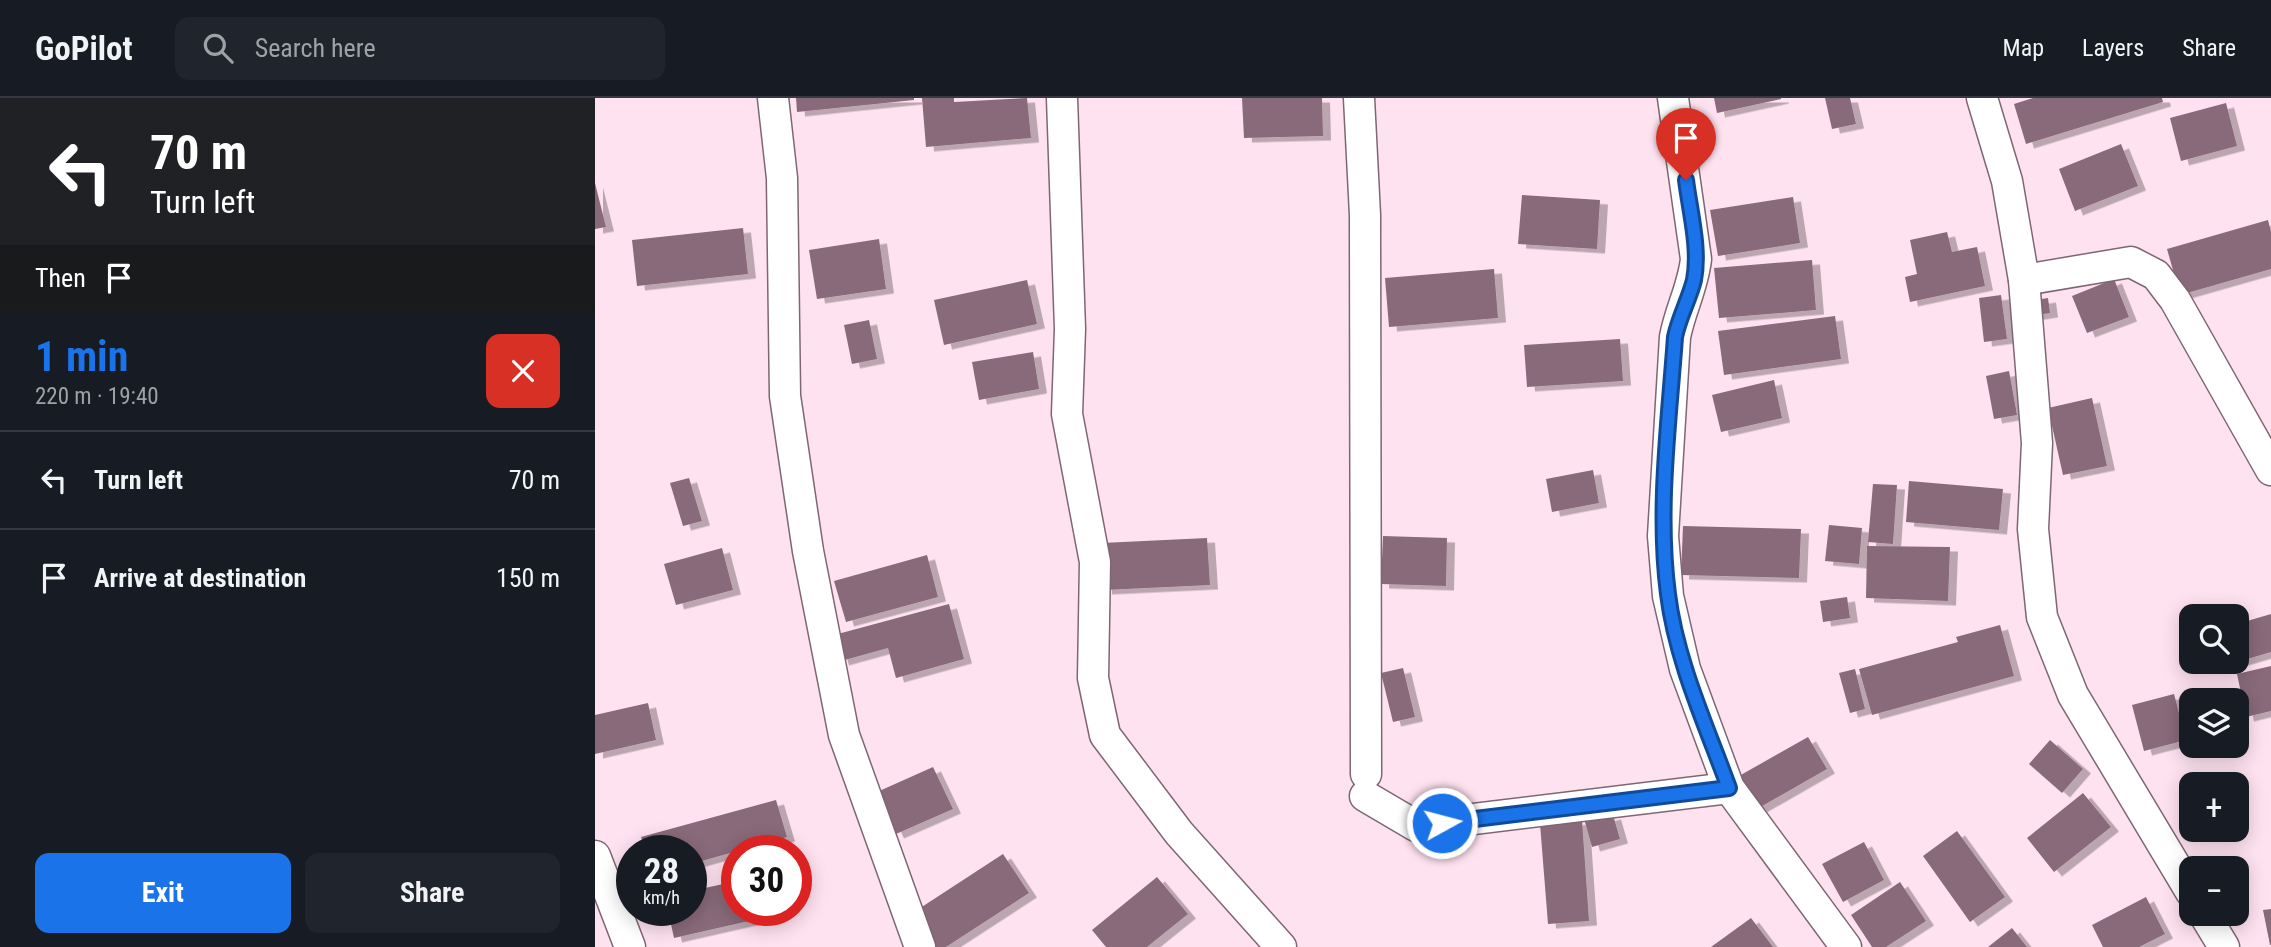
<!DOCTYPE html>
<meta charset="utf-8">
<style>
body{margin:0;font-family:"Roboto Condensed",sans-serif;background:#20242c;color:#f1f3f6;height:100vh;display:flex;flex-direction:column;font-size:26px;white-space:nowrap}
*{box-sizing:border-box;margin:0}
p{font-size:23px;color:#9ea1a6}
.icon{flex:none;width:38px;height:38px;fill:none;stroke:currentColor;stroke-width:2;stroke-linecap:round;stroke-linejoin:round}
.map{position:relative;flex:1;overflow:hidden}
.panel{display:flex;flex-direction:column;background:#171b24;width:595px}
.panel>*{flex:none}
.guide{background:#202124;color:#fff;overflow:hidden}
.fabs{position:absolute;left:1584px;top:506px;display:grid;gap:14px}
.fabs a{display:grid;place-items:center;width:70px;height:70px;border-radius:14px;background:#171b24;box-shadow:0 4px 18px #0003;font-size:35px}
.speed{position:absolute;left:21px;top:737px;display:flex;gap:14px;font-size:35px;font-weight:700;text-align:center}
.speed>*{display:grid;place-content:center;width:91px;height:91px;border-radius:50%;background:#171b24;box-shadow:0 4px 18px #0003;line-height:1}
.speed small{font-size:18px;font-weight:400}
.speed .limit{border:10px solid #d22;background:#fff;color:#111}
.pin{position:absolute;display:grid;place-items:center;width:60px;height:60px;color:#fff;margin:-72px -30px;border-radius:50% 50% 50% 0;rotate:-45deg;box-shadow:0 0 7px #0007}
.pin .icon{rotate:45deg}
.me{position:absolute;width:77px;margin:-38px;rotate:83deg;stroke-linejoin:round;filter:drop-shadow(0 0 5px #0008)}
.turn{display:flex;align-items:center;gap:24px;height:147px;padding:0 35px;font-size:32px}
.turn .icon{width:91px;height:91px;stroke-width:2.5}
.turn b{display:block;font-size:49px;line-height:60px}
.then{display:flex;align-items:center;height:66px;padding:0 35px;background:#0003;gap:14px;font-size:26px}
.round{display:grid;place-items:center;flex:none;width:74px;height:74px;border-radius:14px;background:#20242c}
.overview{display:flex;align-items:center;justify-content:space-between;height:119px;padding:0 35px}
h1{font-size:42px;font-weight:700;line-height:52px;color:#1a73e8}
.action{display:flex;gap:14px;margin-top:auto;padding:14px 35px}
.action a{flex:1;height:80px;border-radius:14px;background:#1a73e8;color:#fff;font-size:28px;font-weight:700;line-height:80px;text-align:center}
.action a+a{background:#20242c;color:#f1f3f6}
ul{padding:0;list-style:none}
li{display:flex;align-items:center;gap:21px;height:98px;padding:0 35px;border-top:2px solid #363941}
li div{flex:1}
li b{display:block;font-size:26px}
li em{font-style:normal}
header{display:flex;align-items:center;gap:42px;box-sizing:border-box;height:98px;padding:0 35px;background:#171b24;border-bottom:2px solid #363941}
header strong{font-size:33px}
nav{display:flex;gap:38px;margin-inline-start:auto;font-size:24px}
.search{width:490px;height:63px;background:#20242c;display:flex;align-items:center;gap:18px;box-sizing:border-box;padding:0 24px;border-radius:14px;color:#9ea1a6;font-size:26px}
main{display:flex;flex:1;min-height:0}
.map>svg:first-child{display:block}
</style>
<header>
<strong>GoPilot</strong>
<div class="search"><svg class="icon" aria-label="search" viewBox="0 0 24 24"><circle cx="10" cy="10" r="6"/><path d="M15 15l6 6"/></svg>Search here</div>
<nav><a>Map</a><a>Layers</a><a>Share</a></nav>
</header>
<main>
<section class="panel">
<div class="guide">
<div class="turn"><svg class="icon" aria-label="left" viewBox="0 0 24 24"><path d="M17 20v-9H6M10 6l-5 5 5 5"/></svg><div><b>70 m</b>Turn left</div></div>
<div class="then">Then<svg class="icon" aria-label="arrive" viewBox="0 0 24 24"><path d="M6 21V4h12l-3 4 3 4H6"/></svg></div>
</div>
<div class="overview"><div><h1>1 min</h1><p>220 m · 19:40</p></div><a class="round" style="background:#d93025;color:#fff"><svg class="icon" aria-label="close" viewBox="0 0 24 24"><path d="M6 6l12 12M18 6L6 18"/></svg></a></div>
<ul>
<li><svg class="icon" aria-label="left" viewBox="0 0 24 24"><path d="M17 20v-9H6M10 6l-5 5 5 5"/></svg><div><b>Turn left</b></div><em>70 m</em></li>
<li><svg class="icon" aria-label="arrive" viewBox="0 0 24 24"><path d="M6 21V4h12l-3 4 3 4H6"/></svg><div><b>Arrive at destination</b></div><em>150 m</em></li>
</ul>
<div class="action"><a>Exit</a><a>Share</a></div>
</section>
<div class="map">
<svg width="1676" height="849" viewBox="0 0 1676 849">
<defs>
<filter id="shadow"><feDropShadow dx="8" dy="4.5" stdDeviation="0" flood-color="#0004"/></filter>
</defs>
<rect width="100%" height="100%" fill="#ffe2f0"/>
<g fill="#896a7a" filter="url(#shadow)">
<path d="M201 0H319V2L202 14Z"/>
<path d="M327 0H359V4L432 0 436 40 331 49Z"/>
<path d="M647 0H727L728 38 649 40Z"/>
<path d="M1119 0H1186V1L1122 15Z"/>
<path d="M1230 0H1255L1261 26 1237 31Z"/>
<path d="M1438 0H1567L1568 4 1431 46 1419 6Z"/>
<path d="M1631 5 1642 48 1586 63 1575 20Z"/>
<path d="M1526 46 1543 88 1480 113 1464 71Z"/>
<path d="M0 85 11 129 0 131Z"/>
<path d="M927 97 1005 102 1002 151 923 146Z"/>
<path d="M1198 99 1205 145 1123 158 1115 112Z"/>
<path d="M1673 122 1676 134V171L1585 197 1572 151Z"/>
<path d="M148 130 153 176 42 188 37 142Z"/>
<path d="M1352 134 1357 154 1382 149 1390 188 1315 204 1310 179 1322 176 1315 142Z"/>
<path d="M284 141 291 191 222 201 214 152Z"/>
<path d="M1217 162 1221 212 1124 220 1119 170Z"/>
<path d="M899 171 903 220 794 229 790 180Z"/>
<path d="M1519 181 1534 219 1492 235 1477 198Z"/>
<path d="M432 182 442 226 349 247 339 202Z"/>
<path d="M1406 197 1412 241 1389 244 1384 200Z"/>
<path d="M1453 200 1455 215 1436 218 1434 203Z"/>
<path d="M1240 218 1246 261 1129 277 1123 233Z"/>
<path d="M274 222 282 261 257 266 249 227Z"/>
<path d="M1025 241 1028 283 932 289 929 247Z"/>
<path d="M438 254 444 291 384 302 377 264Z"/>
<path d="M1414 273 1422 317 1399 321 1391 278Z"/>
<path d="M1179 282 1187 320 1126 334 1117 297Z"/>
<path d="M1497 300 1512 368 1468 377 1453 310Z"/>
<path d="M998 372 1004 405 957 414 951 381Z"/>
<path d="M94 380 107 423 88 428 75 385Z"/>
<path d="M1314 383 1408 391 1404 432 1311 424Z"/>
<path d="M1278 386 1302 387 1298 446 1273 444Z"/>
<path d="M1234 427 1267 430 1264 466 1230 463Z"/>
<path d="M1088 428 1206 431 1204 480 1086 477Z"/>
<path d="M788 438 852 440 851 488 786 486Z"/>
<path d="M612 440 615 487 509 492 507 445Z"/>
<path d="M1272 448 1355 449 1353 503 1271 500Z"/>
<path d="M127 450 138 492 81 507 69 466Z"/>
<path d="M332 457 343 499 251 524 239 483Z"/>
<path d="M1252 499 1255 520 1228 524 1225 503Z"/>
<path d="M354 506 369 561 301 580 293 550 246 563 239 537Z"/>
<path d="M1676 516V554L1642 564V526Z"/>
<path d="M1405 527 1419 578 1277 617 1264 571 1363 544 1361 539Z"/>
<path d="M1676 568V613L1651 619 1642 576Z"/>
<path d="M808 570 820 619 798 624 786 575Z"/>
<path d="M1260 571 1270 611 1255 615 1244 575Z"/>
<path d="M1579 596 1591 642 1549 653 1537 607Z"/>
<path d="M53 605 61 642 0 656V617Z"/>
<path d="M1213 639 1232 671 1162 711 1144 678Z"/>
<path d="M1455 642 1488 671 1467 695 1434 666Z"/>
<path d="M338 669 358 711 301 736 282 694Z"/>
<path d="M1488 695 1516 729 1459 774 1432 740Z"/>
<path d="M181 702 192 739 96 766V752H50L46 739Z"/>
<path d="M1018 717 1025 741 997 749 990 724Z"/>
<path d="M987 722 994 823 953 826 945 726Z"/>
<path d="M1362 733 1410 799 1375 824 1328 758Z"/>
<path d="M1269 744 1289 782 1248 804 1227 766Z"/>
<path d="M408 756 434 795 351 849H338L316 816Z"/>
<path d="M562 779 593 816 552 849H511L497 832Z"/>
<path d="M142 783V812H166L167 820 79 840 73 812H96V793Z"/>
<path d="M1305 784 1331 823 1291 849H1277L1256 817Z"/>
<path d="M1551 799 1570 836 1544 849H1508L1497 827Z"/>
<path d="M1676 811V847H1675L1668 812Z"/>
<path d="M1156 820 1178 849H1116Z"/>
<path d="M1417 830 1432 849H1393Z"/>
</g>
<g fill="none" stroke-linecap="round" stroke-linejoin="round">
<defs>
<g id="minor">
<path d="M178 0 187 80 190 298 213 453 249 637 325 849"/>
<path d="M467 0 475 231 472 316 500 464 498 580 510 637 584 735 686 849"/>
<path d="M764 0 770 117 771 676"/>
<path d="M1078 0 1101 161C1098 189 1085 212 1080 239L1068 438 1073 498 1090 571 1134 690 1251 849"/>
<path d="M1387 0 1412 83 1429 182 1442 345 1438 431 1447 519 1478 597 1596 794"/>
<path d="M1429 182 1536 164 1561 177 1580 202 1676 372"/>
<path d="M770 698 821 728 1134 690"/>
<path d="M0 758 35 849"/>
<path d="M1609 816 1629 849"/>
</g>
</defs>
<use href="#minor" stroke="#7f6673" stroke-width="33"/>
<use href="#minor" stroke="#fff" stroke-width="30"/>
</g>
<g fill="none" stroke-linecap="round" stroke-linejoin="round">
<defs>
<path id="route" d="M847 725 1134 690C1111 627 1081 562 1073 496 1062 412 1074 324 1080 239 1084 219 1094 202 1099 182 1105 150 1095 114 1091 82"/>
</defs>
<use href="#route" stroke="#114b97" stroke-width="18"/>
<use href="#route" stroke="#1a73e8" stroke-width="12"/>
</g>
</svg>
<div class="fabs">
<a><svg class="icon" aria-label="search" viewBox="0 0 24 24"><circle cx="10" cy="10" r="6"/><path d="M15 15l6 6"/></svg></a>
<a><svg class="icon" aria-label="layers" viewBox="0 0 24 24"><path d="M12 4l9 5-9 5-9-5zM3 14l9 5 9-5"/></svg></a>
<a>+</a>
<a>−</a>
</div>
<div class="speed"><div>28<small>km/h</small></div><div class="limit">30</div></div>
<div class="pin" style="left:1091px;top:82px;background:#d93025"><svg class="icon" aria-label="arrive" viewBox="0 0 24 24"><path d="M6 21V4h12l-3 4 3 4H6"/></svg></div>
<svg class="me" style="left:847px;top:725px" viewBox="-20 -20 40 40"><circle r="17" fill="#1a73e8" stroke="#fff" stroke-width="3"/><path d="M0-11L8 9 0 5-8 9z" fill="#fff"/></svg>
</div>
</main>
